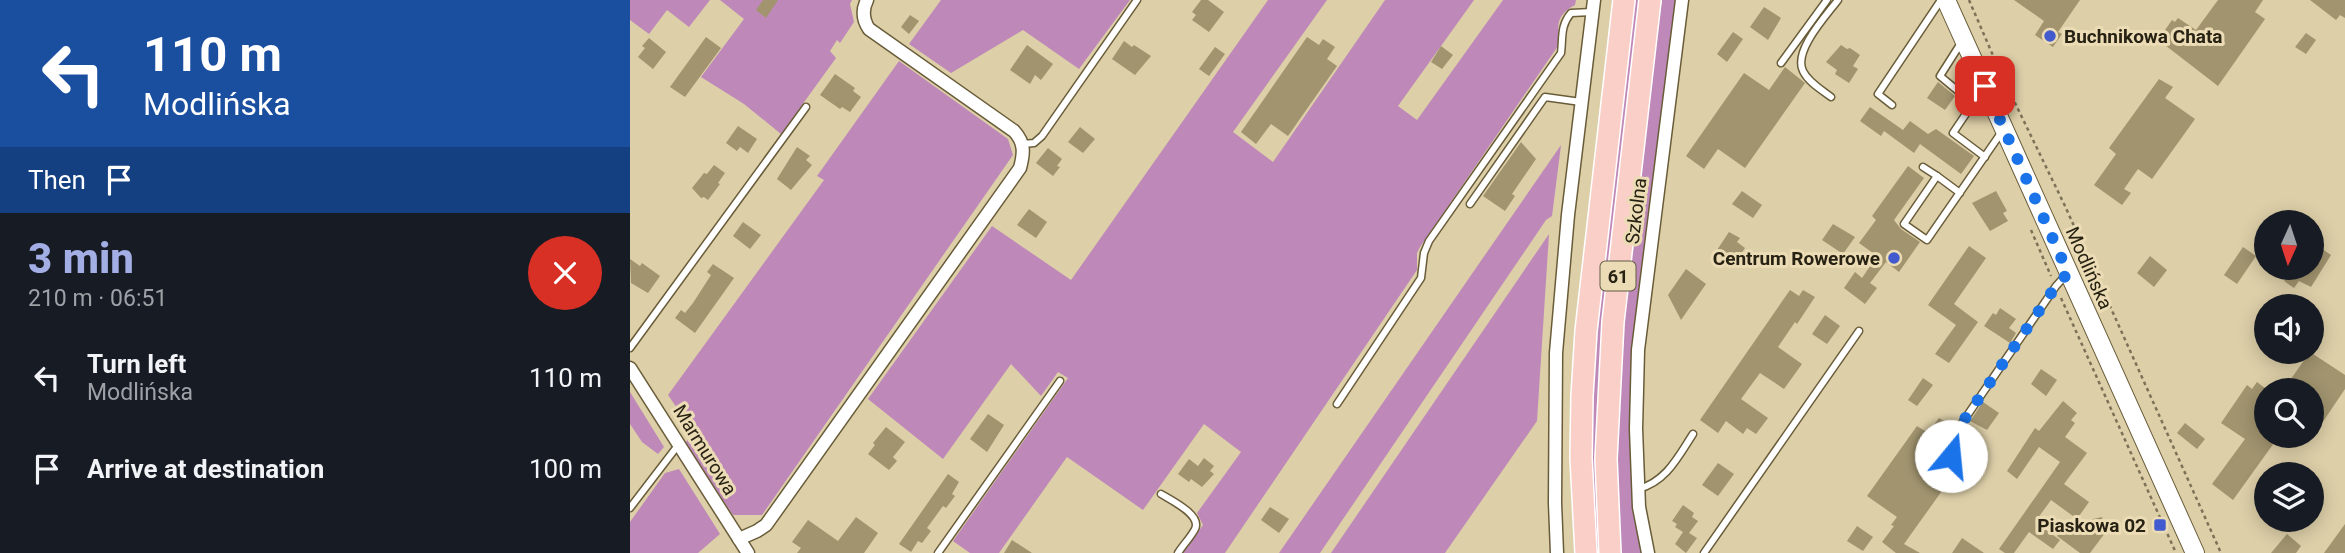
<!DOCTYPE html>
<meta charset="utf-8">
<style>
body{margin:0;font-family:Roboto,sans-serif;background:#20242c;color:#f1f3f6;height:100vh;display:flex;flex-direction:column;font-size:26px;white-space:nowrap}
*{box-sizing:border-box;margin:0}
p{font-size:23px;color:#9ea1a6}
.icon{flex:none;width:38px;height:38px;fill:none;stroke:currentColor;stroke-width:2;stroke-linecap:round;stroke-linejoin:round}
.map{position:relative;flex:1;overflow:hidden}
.drawer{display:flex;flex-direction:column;background:#171b24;width:630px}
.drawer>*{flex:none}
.guide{background:#1a4fa0;color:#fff;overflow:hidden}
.needle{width:46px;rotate:183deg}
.controls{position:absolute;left:1624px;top:210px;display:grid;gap:14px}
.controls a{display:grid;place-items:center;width:70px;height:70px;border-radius:50%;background:#171b24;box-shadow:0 4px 18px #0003;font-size:35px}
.pin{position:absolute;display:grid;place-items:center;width:60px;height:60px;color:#fff;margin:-30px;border-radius:14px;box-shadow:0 4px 10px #0006}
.me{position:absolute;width:77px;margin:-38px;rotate:17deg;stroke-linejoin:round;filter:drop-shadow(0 0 5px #0008)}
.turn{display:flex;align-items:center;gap:24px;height:147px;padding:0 28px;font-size:32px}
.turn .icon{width:91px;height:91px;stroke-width:2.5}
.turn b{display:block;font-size:49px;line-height:60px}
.then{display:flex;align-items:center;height:66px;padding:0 28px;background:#0003;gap:14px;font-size:26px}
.round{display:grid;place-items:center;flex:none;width:74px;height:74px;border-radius:37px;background:#20242c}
.summary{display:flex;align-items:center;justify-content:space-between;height:119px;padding:0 28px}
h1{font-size:42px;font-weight:800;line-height:52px;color:#a3aee4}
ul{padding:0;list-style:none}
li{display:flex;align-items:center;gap:21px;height:91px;padding:0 28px}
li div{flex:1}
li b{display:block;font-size:26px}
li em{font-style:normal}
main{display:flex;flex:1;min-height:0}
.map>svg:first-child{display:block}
</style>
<main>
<section class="drawer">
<div class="guide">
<div class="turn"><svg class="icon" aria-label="left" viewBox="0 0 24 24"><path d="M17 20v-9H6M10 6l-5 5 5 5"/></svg><div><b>110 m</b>Modlińska</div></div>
<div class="then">Then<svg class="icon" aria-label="arrive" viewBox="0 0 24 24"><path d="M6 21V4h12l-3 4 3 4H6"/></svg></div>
</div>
<div class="summary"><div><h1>3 min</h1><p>210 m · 06:51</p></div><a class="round" style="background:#d93025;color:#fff"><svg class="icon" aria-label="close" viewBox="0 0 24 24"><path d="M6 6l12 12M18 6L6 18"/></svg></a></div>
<ul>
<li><svg class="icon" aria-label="left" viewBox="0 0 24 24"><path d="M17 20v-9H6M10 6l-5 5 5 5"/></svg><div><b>Turn left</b><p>Modlińska</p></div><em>110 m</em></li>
<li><svg class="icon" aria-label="arrive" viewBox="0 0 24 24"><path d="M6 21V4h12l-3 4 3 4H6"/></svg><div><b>Arrive at destination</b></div><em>100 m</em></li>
</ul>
</section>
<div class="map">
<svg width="1715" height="553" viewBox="0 0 1715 553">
<rect width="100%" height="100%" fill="#ddcfa8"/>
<g fill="#be89b9">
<path d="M0 0H80L59 27 37 10 19 34 0 20Z"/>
<path d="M90 0H222L220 4 224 22 210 43 207 40 200 51 206 58 151 134 114 104 71 77 114 19Z"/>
<path d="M311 0H500L449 69 393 30 321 73 279 44Z"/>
<path d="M638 0H697L603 132 643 162 755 0H844L768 106 787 120 873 0H946L945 5C923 17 930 26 928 46L790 247 787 253V270L595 553H553L573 525 567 513 611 452 574 424 513 510 437 457 369 553H340L323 541 438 378 428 372 411 396 381 364 313 459 238 399 362 226 441 280Z"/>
<path d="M1002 0H1011L975 293 970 384 973 553H965C959 466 960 378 967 292 975 194 990 97 1002 0Z"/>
<path d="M1032 0H1046C1034 91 1023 182 1013 274 1003 366 991 462 1012 553H990C973 372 1006 179 1032 0Z"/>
<path d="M269 61 378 139 383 155 132 515H103L54 444 64 433 38 395 194 180 187 176Z"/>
<path d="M931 145 922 216 916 220 690 553H649Z"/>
<path d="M919 234 907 421 815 553H701Z"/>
<path d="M0 392 34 447 28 454 12 442 0 424Z"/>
<path d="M49 469 90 534 68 553H0V522L35 473Z"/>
</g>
<g fill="#a1946f">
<path d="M133 0H148L136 18 126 10Z"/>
<path d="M571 0H578L594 12 579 32 562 20 566 15 562 12Z"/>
<path d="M1384 0H1450L1428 32 1432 34 1423 47 1405 35 1414 21Z"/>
<path d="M1588 0H1633L1625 12 1635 19 1588 86 1531 42 1538 32 1535 30 1542 20 1545 22 1548 18 1566 30Z"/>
<path d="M1680 0H1715V18L1710 15 1706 20Z"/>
<path d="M1134 7 1151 18 1138 40 1120 27Z"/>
<path d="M280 15 289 21 279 34 271 27Z"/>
<path d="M1103 32 1113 39 1097 62 1087 54Z"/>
<path d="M1676 33 1686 40 1676 54 1665 47Z"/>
<path d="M76 37 91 48 55 97 40 87Z"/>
<path d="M677 37 689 45 693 39 705 47 697 59 707 66 658 136 641 124 626 144 611 132Z"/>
<path d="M19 38 36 52 23 69 8 57 15 48 12 46Z"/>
<path d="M494 41 502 47 504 45 521 56 505 75 482 59Z"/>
<path d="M397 45 423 64 411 80 405 75 400 84 380 70Z"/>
<path d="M1211 45 1217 49 1220 48 1230 55 1223 66 1228 69 1219 83 1205 74 1207 70 1196 62Z"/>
<path d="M811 46 823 55 812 69 801 62Z"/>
<path d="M585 47 595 54 579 76 569 69Z"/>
<path d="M1155 67 1175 83 1115 168 1088 149 1074 169 1056 156 1114 73 1139 90Z"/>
<path d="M205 74 225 88 223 91 231 97 220 112 212 107 210 109 190 95Z"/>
<path d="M1529 79 1543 87 1535 98 1565 119 1522 179 1508 169 1494 189 1501 193 1492 205 1464 185 1486 154 1479 148Z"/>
<path d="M1308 82 1325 96 1315 110 1297 98Z"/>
<path d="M1240 107 1273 130 1280 121 1298 134 1306 129 1344 156 1331 174 1290 144 1284 153 1254 131 1251 136 1230 121Z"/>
<path d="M108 126 127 139 118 153 110 147 107 151 96 143Z"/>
<path d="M450 127 465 139 453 153 438 142Z"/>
<path d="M891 142 906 159 882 194 885 196 875 211 853 196Z"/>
<path d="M167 147 180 156 176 160 182 165 161 190 147 179Z"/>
<path d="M418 148 432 159 427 166 430 167 423 176 406 163Z"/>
<path d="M84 165 95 173 88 183 90 184 78 200 74 197 71 198 62 188 74 173 77 174Z"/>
<path d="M1278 166 1294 178 1264 220 1271 229 1290 242 1269 272 1256 262 1240 283 1247 288 1235 304 1214 288 1225 272 1232 278 1247 256 1229 243 1246 220 1242 216Z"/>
<path d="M1112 191 1132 205 1123 218 1102 204Z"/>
<path d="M1366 191 1377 211 1373 213 1378 221 1360 231 1342 203Z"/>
<path d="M399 209 417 222 406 238 387 225Z"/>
<path d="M113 222 131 235 120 249 103 236Z"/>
<path d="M1203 224 1225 237 1213 254 1192 240Z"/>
<path d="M1099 232 1110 238 1107 242 1115 248 1105 263 1087 250Z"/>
<path d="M1682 242 1701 255 1681 287 1669 281 1664 288 1654 281 1664 268H1682Z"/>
<path d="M1339 246 1356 258 1324 304 1348 322 1319 363 1305 354 1326 325 1298 305Z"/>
<path d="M1613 247 1626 256 1607 284 1594 275Z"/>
<path d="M1520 256 1537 270 1524 287 1507 273Z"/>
<path d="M0 259 10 266 12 263 30 276 18 293 1 283Z"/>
<path d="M83 264 104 278 65 333 45 318 51 310 55 313 63 303 81 275 77 272Z"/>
<path d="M1056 269 1076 284 1051 320 1038 295Z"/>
<path d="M1160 290 1169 296 1173 290 1185 297 1167 324 1165 322 1148 347 1172 364 1154 389 1130 373 1111 399 1138 418 1126 434 1117 428 1113 434 1096 421 1088 433 1070 420Z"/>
<path d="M1370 308 1386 319 1379 328 1386 333 1380 343 1354 326 1363 313 1366 315Z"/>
<path d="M1195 315 1210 326 1197 344 1182 334Z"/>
<path d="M1680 352 1715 375V389L1682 438V390H1653Z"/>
<path d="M1411 369 1427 380 1416 396 1401 384Z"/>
<path d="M1293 378 1303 385 1287 406 1278 400Z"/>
<path d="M1627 382 1636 389V436H1649L1603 500 1582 484 1615 439 1591 423 1617 385 1622 389Z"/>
<path d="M1433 401 1447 413 1441 420 1445 423 1435 437 1457 453 1434 484 1459 502 1447 519 1421 500 1405 522 1430 540 1423 549 1399 532 1384 553H1375L1369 549 1430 462 1409 447 1387 479 1377 471 1405 428 1409 431Z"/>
<path d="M1353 402 1369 413 1357 430 1340 421Z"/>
<path d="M358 414 374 425 357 452 340 439Z"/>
<path d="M1309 418 1319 424 1302 448 1329 467 1274 544 1290 553H1266L1252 542 1264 526 1261 525 1267 517 1237 496 1287 426 1298 433Z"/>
<path d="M1555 423 1575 439 1567 449 1547 433Z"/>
<path d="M256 427 275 442 263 457 267 461 259 470 238 454 245 445 243 443Z"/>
<path d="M1332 447 1340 453 1330 468 1321 462 1325 460Z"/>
<path d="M574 458 584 466 580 471 584 474 572 487 561 479 559 482 548 474 559 459 568 466Z"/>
<path d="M1088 463 1104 474 1088 496 1072 485Z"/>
<path d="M318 474 329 482 322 494 325 496 316 508 313 506 297 528 301 531 292 543 288 541 281 552 269 544Z"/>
<path d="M1053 505 1064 513 1062 517 1068 521 1059 533 1067 538 1056 553 1045 544 1053 532 1045 527 1047 524 1042 521Z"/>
<path d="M640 507 659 519 649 533 631 520Z"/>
<path d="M226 517 248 533 234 553H167L171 548 162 542 178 520 208 541Z"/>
<path d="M1472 517 1475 533 1460 553H1450L1427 536 1436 525Z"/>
<path d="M1715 524V553H1694Z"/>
<path d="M1227 526 1243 537 1233 551 1217 541Z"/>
<path d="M1657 534 1671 546 1666 553H1641Z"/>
<path d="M1332 538 1354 553H1322Z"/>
<path d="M382 540 402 553H374Z"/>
</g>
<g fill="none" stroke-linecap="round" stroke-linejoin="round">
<defs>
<g id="service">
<path d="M1331 43 1310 76 1328 91 1343 66"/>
<path d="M1151 63 1197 0"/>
<path d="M1352 90 1323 133 1355 157"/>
<path d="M1201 97C1192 90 1178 82 1173 71 1163 51 1196 16 1208 0"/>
<path d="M1262 105 1248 94 1311 0"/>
<path d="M393 144 404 143 412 136 507 0"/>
<path d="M1293 167 1307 176"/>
<path d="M1330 193 1307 176 1274 224 1297 240 1371 133"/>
<path d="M840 204 915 97 951 102"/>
<path d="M0 348 176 107"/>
<path d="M707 404 791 278 794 253 799 241 931 53C933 38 930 26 941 13L962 12"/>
<path d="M1321 456 1319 442 1426 286 1436 275"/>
<path d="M1008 489C1036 482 1048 457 1063 434"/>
<path d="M531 494C541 500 572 515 565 529 561 537 553 545 548 553"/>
<path d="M0 508 49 444"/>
<path d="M308 553 430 381"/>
<path d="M1074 553 1229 331"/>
</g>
<g id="minor">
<path d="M0 368 118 553"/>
<path d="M109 539 127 531 136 525 390 168C394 153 395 143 384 131L239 29C233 20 232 10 237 0"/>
<path d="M927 553 925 503 926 353 938 215 964 0"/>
<path d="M1018 553 1009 507 1006 429 1008 350 1052 0"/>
</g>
<path id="secondary" d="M1316 0 1565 553"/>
<g id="primary">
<path d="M956 553 951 458 952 396 956 331 994 0"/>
<path d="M980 553 976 459 983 322 1020 0"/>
</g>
</defs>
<use href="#service" stroke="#695c39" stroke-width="9"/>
<use href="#minor" stroke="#695c39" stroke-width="15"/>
<use href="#secondary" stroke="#695c39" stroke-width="20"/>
<use href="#primary" stroke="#fff" stroke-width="24"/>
<g stroke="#7b7258" stroke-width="2.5" stroke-dasharray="3.5 3.5" stroke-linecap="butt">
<path d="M1339 0 1371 74 1435 206 1591 553"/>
<path d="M1401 230 1421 276"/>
<path d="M1431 298 1546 553"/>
</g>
<use href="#service" stroke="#fff" stroke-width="6"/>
<use href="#minor" stroke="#fff" stroke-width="12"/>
<use href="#secondary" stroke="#fff" stroke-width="18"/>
<use href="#primary" stroke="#facfc7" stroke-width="21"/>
</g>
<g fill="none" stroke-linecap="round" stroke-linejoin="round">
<path stroke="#1a73e8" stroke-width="12" stroke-dasharray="0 21.6" d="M1321 456 1319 442 1426 286 1438 273 1355 86"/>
</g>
<g fill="#435ace" stroke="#ebdcb5" stroke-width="2.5">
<circle cx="1420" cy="36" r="7"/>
<circle cx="1264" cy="258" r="7"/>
<rect x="1523" y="518" width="14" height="14" rx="3.5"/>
</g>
<g text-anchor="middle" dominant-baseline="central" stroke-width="6" stroke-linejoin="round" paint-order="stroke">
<rect fill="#ebdcb5" stroke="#625a44" stroke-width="2" x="970.5" y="261.5" width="35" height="29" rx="5"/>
<g font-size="18" font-weight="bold" fill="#272213">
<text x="988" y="276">61</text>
</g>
<g font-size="19" font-weight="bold" fill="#272213" stroke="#ebdcb5" text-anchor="end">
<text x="1434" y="36" text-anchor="start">Buchnikowa Chata</text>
<text x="1250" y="258">Centrum Rowerowe</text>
<text x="1516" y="525">Piaskowa 02</text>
</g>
<g font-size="19" fill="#272213" stroke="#ebdcb5">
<text transform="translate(1006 211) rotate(-83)">Szkolna</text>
<text transform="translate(1459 268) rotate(66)">Modlińska</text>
<text transform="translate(75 450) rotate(58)">Marmurowa</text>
</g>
</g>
</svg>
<div class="controls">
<a><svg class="needle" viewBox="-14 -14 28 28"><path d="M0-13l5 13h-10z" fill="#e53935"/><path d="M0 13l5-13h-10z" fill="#9ea1a6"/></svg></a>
<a><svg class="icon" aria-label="sound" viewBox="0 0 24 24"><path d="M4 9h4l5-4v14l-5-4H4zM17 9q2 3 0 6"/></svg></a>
<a><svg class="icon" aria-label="search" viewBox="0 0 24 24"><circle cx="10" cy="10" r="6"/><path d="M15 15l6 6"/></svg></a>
<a><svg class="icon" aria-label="layers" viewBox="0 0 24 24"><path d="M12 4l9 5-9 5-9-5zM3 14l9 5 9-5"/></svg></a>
</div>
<div class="pin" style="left:1355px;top:86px;background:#d93025"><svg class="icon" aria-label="arrive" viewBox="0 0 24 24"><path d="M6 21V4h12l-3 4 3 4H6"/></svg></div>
<svg class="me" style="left:1321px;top:456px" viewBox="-20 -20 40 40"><circle r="19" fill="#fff"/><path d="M0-13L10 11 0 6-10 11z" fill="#1a73e8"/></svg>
</div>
</main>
